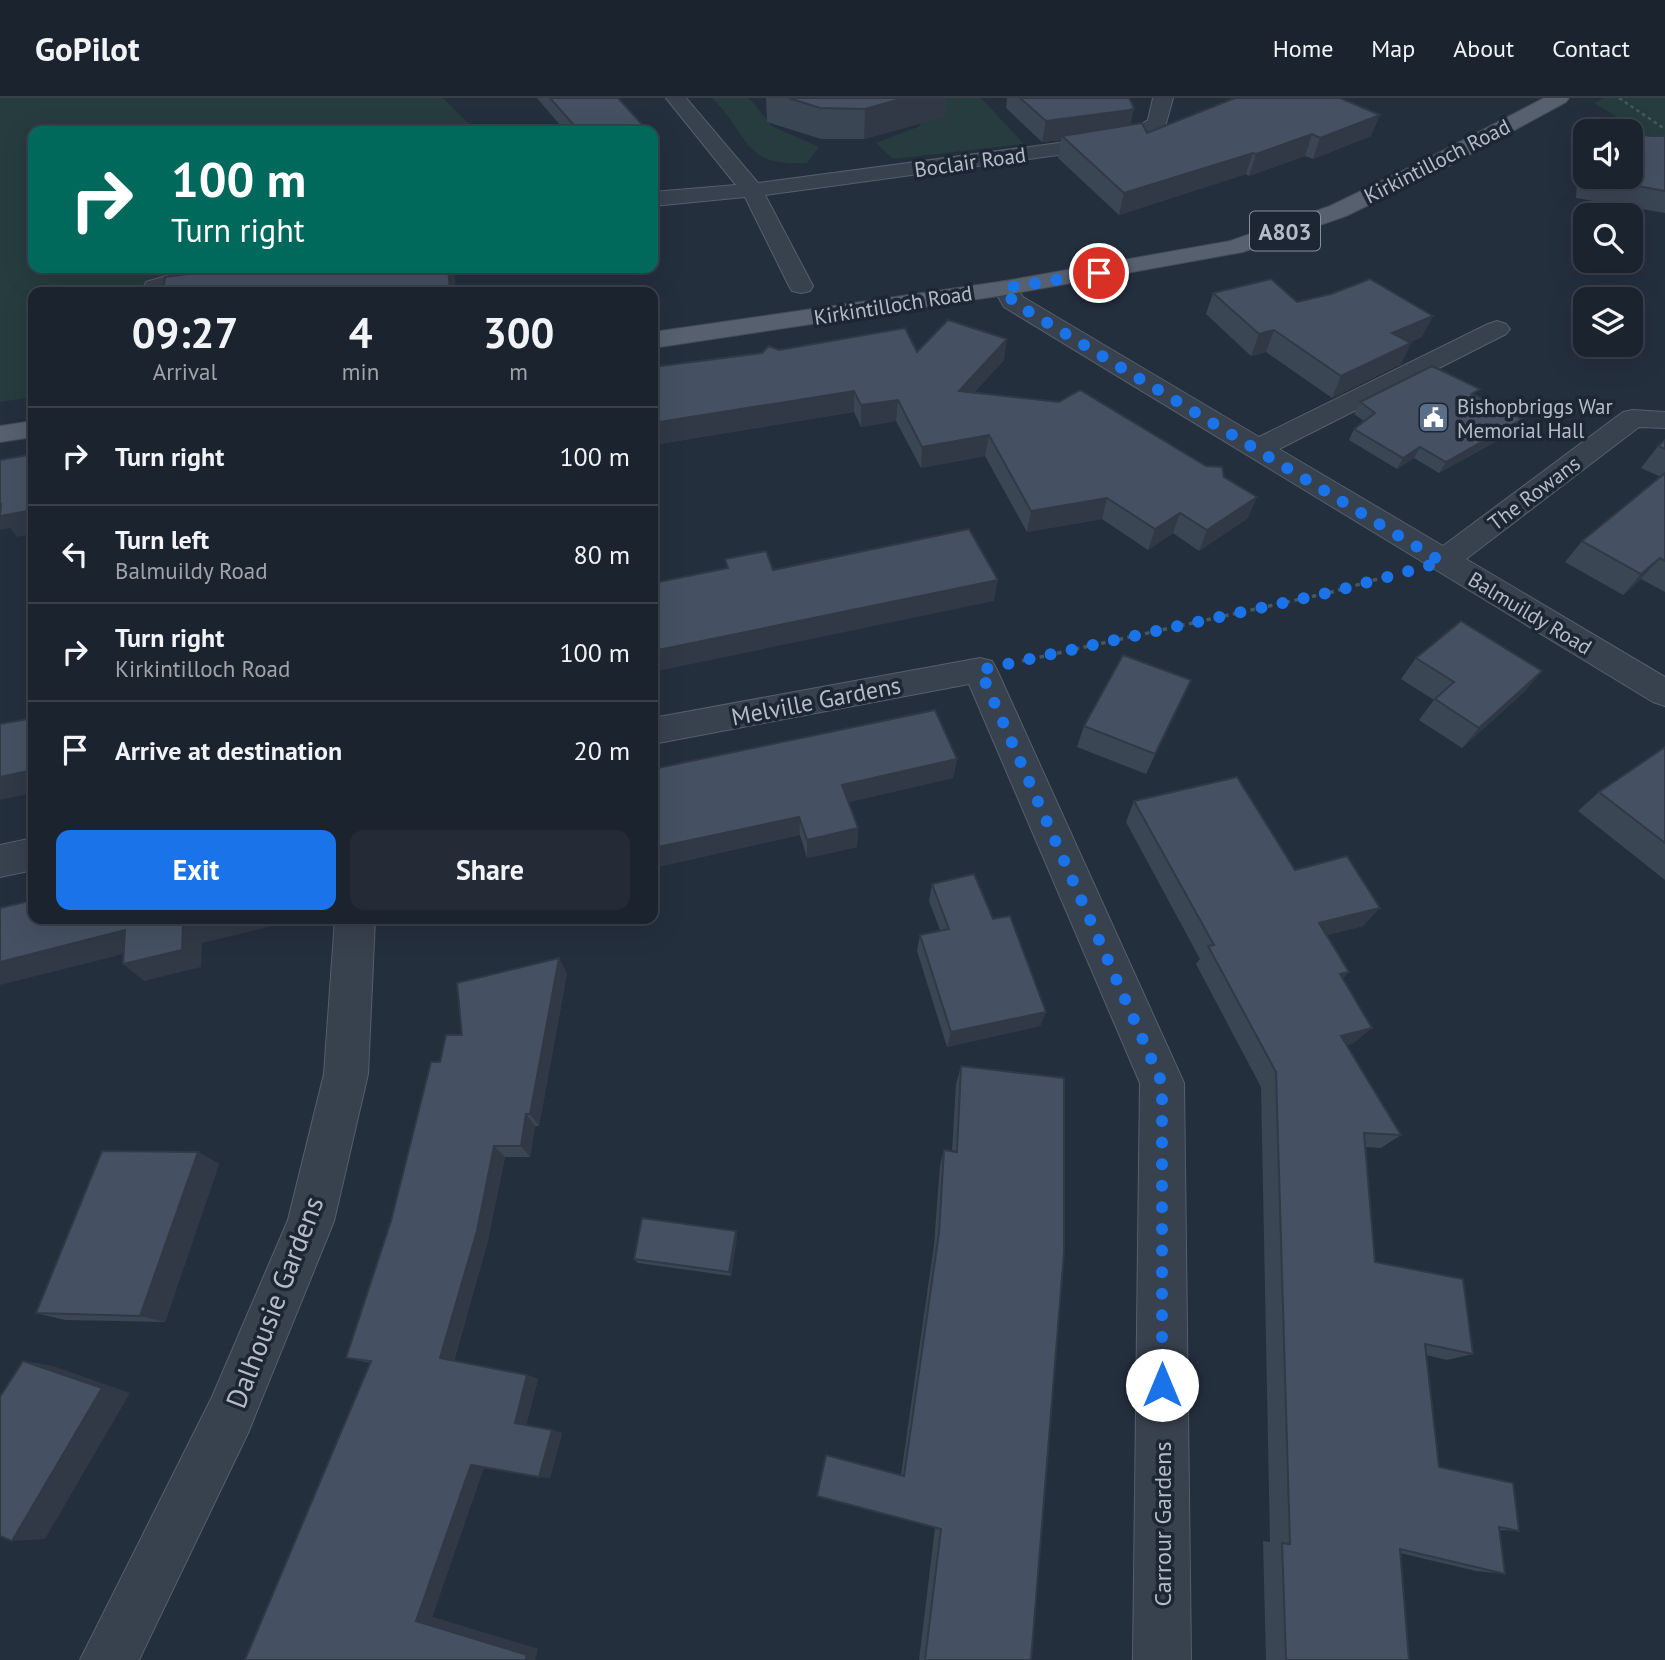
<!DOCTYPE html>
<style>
body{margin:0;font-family:"PT Sans",sans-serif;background:#242b36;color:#f1f3f6;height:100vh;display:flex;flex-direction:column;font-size:26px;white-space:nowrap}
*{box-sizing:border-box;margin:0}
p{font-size:23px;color:#a0a4aa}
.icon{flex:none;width:38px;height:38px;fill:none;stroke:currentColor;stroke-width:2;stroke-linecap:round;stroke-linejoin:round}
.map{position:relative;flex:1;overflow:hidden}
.sheet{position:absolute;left:28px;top:189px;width:630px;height:637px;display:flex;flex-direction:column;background:#1b232e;border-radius:14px;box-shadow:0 7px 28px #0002,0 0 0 2px #39404a}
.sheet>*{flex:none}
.hud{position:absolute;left:28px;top:28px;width:630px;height:147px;border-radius:14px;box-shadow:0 7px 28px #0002,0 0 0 2px #39404a;background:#00695c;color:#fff;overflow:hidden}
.fabs{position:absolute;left:1573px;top:21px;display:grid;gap:14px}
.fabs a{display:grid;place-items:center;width:70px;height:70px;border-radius:14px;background:#1b232e;box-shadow:0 7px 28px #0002,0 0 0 2px #39404a;font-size:35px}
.pin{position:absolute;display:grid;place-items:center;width:60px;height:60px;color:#fff;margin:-30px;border:4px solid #fff;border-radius:50%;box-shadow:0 2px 7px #0007}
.me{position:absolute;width:77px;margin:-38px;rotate:0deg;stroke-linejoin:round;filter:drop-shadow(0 0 5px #0008)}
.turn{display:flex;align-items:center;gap:24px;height:147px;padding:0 28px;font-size:32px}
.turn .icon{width:91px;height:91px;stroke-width:2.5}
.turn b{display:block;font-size:49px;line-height:60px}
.eta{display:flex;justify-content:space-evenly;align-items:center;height:119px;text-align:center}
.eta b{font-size:42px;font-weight:800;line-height:49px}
.button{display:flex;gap:14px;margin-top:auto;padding:14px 28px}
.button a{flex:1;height:80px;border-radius:14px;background:#1a73e8;color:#fff;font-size:28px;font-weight:800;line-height:80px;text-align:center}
.button a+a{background:#242b36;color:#f1f3f6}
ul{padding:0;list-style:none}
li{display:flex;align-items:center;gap:21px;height:98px;padding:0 28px;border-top:2px solid #39404a}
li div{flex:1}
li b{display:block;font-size:26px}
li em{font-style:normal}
header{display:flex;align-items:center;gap:42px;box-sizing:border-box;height:98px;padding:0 35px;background:#1b232e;border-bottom:2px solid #39404a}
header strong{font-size:33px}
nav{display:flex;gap:38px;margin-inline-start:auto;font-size:24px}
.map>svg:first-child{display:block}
</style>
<header>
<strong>GoPilot</strong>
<nav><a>Home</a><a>Map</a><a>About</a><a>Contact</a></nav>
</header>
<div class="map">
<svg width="1665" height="1562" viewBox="0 0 1665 1562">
<rect width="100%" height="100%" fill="#242f3e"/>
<g fill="#263c3f">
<path d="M0 0H443L476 33H33V170H316V194H33V299L0 304Z"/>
<path d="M712 0H749L772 28 819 49 807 65C741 69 751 38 712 0Z"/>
<path d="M898 0H981L1024 46 893 61 876 45 920 28 922 10Z"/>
<path d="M1604 0H1665V48L1594 5Z"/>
</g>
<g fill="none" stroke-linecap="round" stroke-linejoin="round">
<defs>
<g id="minor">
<path d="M666 0H686L758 85 1126 36 1148 22 1153 0H1173L1165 29 1131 47 765 97 813 188 810 193 801 195 792 193 789 188 745 99 653 108V94L736 87Z"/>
<path d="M194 170H231L227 175 166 194H142L146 184Z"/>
<path d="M1005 183 1014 185 1023 199 1259 339 1488 226 1497 223 1506 226 1510 231 1506 236 1279 351 1443 448 1623 314 1633 312 1665 314V330L1639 329 1466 461 1665 579V608L1653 604 1004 209 993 190 996 185Z"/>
<path d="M980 560 992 563 997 572 1184 985 1191 1562H1133L1140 985 969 586 653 646V620Z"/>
<path d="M33 740V772L0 779V747Z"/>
<path d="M335 821H375L368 976 334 1123 248 1335 139 1562H80L212 1299 288 1122 324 976Z"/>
</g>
<g id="major">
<path d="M1544 0H1569L1566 4 1443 71 1346 118 1243 154 1005 197 653 250V234L1005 183 1230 143 1330 108 1427 61Z"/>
<path d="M33 323V339L0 344V328Z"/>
</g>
</defs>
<use href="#minor" stroke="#565f6c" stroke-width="2"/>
<use href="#major" stroke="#414a57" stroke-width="2"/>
<path stroke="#44595c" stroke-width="2.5" stroke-dasharray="3.5 3.5" stroke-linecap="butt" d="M1619 0 1665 31"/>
<path stroke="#44595c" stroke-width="3.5" stroke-dasharray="4.5 4.5" stroke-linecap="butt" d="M1022 563 1332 494 1392 477"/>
<use href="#minor" fill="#38414e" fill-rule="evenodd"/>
<use href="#major" fill="#56606e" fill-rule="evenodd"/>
</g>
<g fill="#3b4654">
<path d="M537 0H618L648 33H565Z"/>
<path d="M766 0H946L944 19 864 41H821L767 24Z"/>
<path d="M1007 0H1129L1134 10 1130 27 1147 35 1235 0 1371 38 1313 61 1305 58 1249 78 1246 76 1119 117 1058 60 1061 42 1042 44 1006 10Z"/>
<path d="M1586 37V79H1631L1651 38H1665V115L1576 100 1579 48Z"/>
<path d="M1213 195 1297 204 1422 239 1411 244 1401 266 1332 300 1266 254 1251 258 1206 216Z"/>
<path d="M779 252 917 254 1004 262 974 294 1224 379 1248 420 1199 453 1173 435 1148 452 1102 421 1027 434 985 358 921 370 896 323 861 329 854 314 653 347V269Z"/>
<path d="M1476 298 1515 333 1439 375 1414 360 1397 371 1349 342 1354 331 1364 323 1354 316 1360 304Z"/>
<path d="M1665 342V494L1641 481 1623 497 1565 464 1582 443 1661 379 1641 370 1658 348Z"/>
<path d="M1416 560 1542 573 1524 594 1462 650 1419 622 1434 602 1401 581Z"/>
<path d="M1191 582 1146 676 1077 649 1084 628Z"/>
<path d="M1665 649V782L1578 713 1599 694Z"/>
<path d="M957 661 953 680 848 704 858 730 857 749 807 760 800 737 653 770Z"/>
<path d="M1134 703 1295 772 1363 828 1327 837 1349 874 1342 881 1354 945 1347 947 1401 1037 1381 1050 1365 1049 1375 1164 1473 1256 1447 1262 1426 1257 1439 1369 1519 1433 1500 1432 1505 1476 1476 1473 1400 1455 1409 1562H1266L1263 1443 1270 1444 1261 989 1196 866 1200 861 1126 724Z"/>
<path d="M932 786 993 821 1046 914 1040 928 947 949 917 853 920 837 940 832 929 803Z"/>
<path d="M567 875 539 1028H535L530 1059H505L488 1142 454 1263 527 1277 538 1281 526 1327 562 1335 550 1380 484 1369 432 1519 538 1551 245 1562 370 1265 346 1260 391 1123 462 937Z"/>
<path d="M961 968 1031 1562H919L935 1430 901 1377 934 1147 940 1067 944 1052 952 1053 956 986Z"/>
<path d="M198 1054 219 1066 165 1224 65 1222 36 1215Z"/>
<path d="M736 1133 737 1138 731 1178 638 1165 634 1161Z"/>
</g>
<g fill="#303945">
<path d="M904 0H946L944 19 864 41 865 11Z"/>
<path d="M1134 10 1129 31 1062 38 1061 42 1042 44 1046 23Z"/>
<path d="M1380 17 1371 38 1313 61 1320 40Z"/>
<path d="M1312 36 1305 58 1249 78 1256 56Z"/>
<path d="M656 42 659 64 653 65V43Z"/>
<path d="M1253 55 1246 76 1119 117 1124 95Z"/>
<path d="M448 170H452L455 179 456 194H437Z"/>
<path d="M1433 218 1422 239 1382 257 1392 235Z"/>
<path d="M1274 232 1266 254 1251 258 1259 236Z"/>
<path d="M1007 241 1004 262 957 314 959 293Z"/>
<path d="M1411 245 1401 266 1332 300 1341 278Z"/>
<path d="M854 293V314L653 347V325Z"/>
<path d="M898 302 896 323 861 329V307Z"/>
<path d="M1522 321 1515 333 1439 375 1446 364Z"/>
<path d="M989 337 985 358 921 370 922 349Z"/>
<path d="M1420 349 1414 360 1397 371 1403 360Z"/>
<path d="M1257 399 1248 420 1199 453 1207 432Z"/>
<path d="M1107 400 1102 421 1027 434 1031 413Z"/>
<path d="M0 408 33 412V436L17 439 10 430 0 432Z"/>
<path d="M1180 415 1173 435 1148 452 1155 431Z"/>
<path d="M1660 460 1641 481 1623 497 1641 476Z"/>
<path d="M998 482 994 503 653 574V553Z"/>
<path d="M1542 573 1524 594 1462 650 1479 630Z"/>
<path d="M1191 582 1182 603 1146 676 1155 656Z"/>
<path d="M957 661 953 680 841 706 842 687Z"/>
<path d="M33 672V695L0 702V679Z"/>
<path d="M799 719 800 737 653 770V750Z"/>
<path d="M858 730 857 749 807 760V742Z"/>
<path d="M1380 810 1363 828 1304 843 1319 825Z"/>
<path d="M213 821H292L293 823 202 845 201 869 144 883 123 866 183 828Z"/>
<path d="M125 832 147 850 0 887V864Z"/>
<path d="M559 860 567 875 539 1028 530 1016Z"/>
<path d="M1349 874 1333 891 1340 876Z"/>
<path d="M1046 914 1040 928 947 949 951 934Z"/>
<path d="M1372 930 1354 945 1324 953 1341 938Z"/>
<path d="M526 1016 535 1028 530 1059 521 1048Z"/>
<path d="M494 1048 505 1059 488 1142 453 1265 440 1260Z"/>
<path d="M198 1054 219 1066 165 1224 140 1218Z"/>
<path d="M736 1133 737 1138 731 1178 729 1174Z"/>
<path d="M23 1263 53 1268 130 1295 45 1441 12 1443Z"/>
<path d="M527 1277 538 1281 526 1328 515 1325Z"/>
<path d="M552 1332 562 1335 550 1380 539 1379Z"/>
<path d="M471 1367 484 1368 432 1519 538 1551 535 1562H525L416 1523Z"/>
</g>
<g fill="#455162" stroke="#303945" stroke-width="2">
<path d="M550 0H618L648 33H579Z"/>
<path d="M789 0H904L865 11 820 10Z"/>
<path d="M1020 0H1129L1134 10 1130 12 1046 23Z"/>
<path d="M1235 0H1340L1380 17 1320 40 1312 36 1256 56 1253 55 1124 95 1062 38 1142 25 1147 35Z"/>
<path d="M1590 28 1622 33H1590Z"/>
<path d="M1631 35 1651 38H1665V93L1588 79H1631Z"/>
<path d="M235 170H448L450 193 437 194H163L165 179Z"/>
<path d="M1271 181 1297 204 1331 196 1370 181 1433 218 1392 235 1411 245 1341 278 1274 232 1259 236 1213 195Z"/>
<path d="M948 222 1007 241 959 293 1059 304 1080 292 1206 368 1222 369 1224 379 1257 399 1207 432 1180 415 1155 431 1107 400 1031 413 989 337 922 349 898 302 861 307 854 293 653 325V269L762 255 769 248 779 252 905 230 917 254Z"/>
<path d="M1432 268 1480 291 1472 296 1522 321 1446 364 1420 349 1403 360 1354 331 1375 315 1360 304Z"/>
<path d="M1665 342V351L1658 348Z"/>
<path d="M33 356V421H32L33 412 0 418 1 407 0 408V362Z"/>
<path d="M1665 375V463L1660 460 1641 476 1582 443Z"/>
<path d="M969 431 998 482 653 553V485L728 470 725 461 766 453 773 472Z"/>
<path d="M1461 523 1542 573 1479 630 1435 601 1454 584 1416 560Z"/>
<path d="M1123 557 1191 582 1155 656 1084 628Z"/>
<path d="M935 612 957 661 842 687 858 730 807 742 799 719 653 750V671Z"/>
<path d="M33 620V672L0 679V626Z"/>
<path d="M1665 649V745L1599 694Z"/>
<path d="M1237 679 1295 772 1347 758 1380 810 1319 825 1349 874 1340 876 1372 930 1341 938 1401 1037 1364 1035 1375 1164 1463 1181 1473 1256 1425 1246 1439 1369 1513 1385 1519 1433 1499 1429 1505 1476 1400 1451 1409 1562H1286L1282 1445 1290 1446 1276 974 1208 848 1214 847 1134 703Z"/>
<path d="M974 776 993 821 1010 818 1046 914 951 934 920 837 949 831 932 786Z"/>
<path d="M33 802V821H213L183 828 182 852 123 866 125 832 0 864V810Z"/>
<path d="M559 860 530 1016H526L521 1048H494L477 1133 440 1260 527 1277 515 1325 552 1332 539 1379 471 1367 416 1523 527 1557 525 1562H245L371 1263 346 1260 391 1123 431 964H440L446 937H462L457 885Z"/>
<path d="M961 968 1064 980V1154L1031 1562H925L941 1431 817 1398 826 1357 904 1378 939 1135 944 1052 957 1054Z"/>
<path d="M102 1053 198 1054 140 1218 36 1215Z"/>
<path d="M642 1120 736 1133 729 1174 634 1161Z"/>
<path d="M23 1263 102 1290 12 1443 0 1438V1299Z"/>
</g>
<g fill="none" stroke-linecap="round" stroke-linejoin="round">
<path stroke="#1a73e8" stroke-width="12" stroke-dasharray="0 21.6" d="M1099 175 1005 190 1013 204 1442 464 1332 494 980 572 1162 985V1287"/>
</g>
<defs>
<symbol id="civic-square" viewBox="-11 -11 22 22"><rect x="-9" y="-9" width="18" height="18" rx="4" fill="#5c6f8a" stroke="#1d2633"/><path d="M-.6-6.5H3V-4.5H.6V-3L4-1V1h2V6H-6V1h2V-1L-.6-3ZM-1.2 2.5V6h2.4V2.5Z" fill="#fff"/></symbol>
</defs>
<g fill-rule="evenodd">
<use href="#civic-square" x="1416" y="302" width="35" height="35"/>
</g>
<g text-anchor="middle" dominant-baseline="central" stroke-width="7" stroke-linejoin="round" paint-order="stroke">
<g font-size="21" fill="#b4bcc9" stroke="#1d2633">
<text transform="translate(1437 63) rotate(-27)">Kirkintilloch Road</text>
<text transform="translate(970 64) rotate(-8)">Boclair Road</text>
<text transform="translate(893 207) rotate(-9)">Kirkintilloch Road</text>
<text transform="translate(1534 395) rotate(-37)">The Rowans</text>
<text transform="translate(1530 515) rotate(31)">Balmuildy Road</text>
</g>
<g font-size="21" fill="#b4bcc9" stroke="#1d2633" text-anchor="start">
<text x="1457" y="308">Bishopbriggs War<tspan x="1457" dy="24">Memorial Hall</tspan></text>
</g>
<rect fill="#1d2633" stroke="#878f9c" stroke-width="2" x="1250" y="113.5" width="70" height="39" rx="5"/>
<g font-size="23" font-weight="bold" fill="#b4bcc9">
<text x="1285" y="133">A803</text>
</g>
<g font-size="24" fill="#b4bcc9" stroke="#1d2633">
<text transform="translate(816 603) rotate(-11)">Melville Gardens</text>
<text transform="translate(1162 1426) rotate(-90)">Carrour Gardens</text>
</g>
<g font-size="28" fill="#b4bcc9" stroke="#1d2633">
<text transform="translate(274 1204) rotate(-69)">Dalhousie Gardens</text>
</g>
</g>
</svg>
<div class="fabs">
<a><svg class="icon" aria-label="sound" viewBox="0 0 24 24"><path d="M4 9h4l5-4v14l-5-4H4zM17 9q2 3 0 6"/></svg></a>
<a><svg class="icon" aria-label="search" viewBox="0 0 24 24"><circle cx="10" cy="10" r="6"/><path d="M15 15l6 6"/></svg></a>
<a><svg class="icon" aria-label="layers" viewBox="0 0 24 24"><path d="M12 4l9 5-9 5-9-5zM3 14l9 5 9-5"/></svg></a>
</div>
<div class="pin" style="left:1099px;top:175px;background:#d93025"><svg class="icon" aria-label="arrive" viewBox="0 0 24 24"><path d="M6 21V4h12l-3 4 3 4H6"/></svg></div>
<svg class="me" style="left:1162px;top:1287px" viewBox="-20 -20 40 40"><circle r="19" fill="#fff"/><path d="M0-13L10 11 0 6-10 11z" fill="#1a73e8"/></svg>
<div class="hud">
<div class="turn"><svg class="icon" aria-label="right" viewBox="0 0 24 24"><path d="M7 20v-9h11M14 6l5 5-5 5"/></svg><div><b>100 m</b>Turn right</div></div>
</div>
<section class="sheet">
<div class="eta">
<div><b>09:27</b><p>Arrival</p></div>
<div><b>4</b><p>min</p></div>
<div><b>300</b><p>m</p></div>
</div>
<ul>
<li><svg class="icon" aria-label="right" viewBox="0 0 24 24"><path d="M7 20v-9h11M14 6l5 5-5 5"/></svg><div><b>Turn right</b></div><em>100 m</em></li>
<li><svg class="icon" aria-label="left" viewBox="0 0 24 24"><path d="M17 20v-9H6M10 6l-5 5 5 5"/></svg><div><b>Turn left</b><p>Balmuildy Road</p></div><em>80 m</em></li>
<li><svg class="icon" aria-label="right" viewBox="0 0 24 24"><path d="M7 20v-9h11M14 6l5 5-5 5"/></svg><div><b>Turn right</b><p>Kirkintilloch Road</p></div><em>100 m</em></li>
<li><svg class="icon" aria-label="arrive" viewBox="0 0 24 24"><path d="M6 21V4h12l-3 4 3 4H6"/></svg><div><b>Arrive at destination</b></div><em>20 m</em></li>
</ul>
<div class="button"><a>Exit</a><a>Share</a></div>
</section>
</div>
